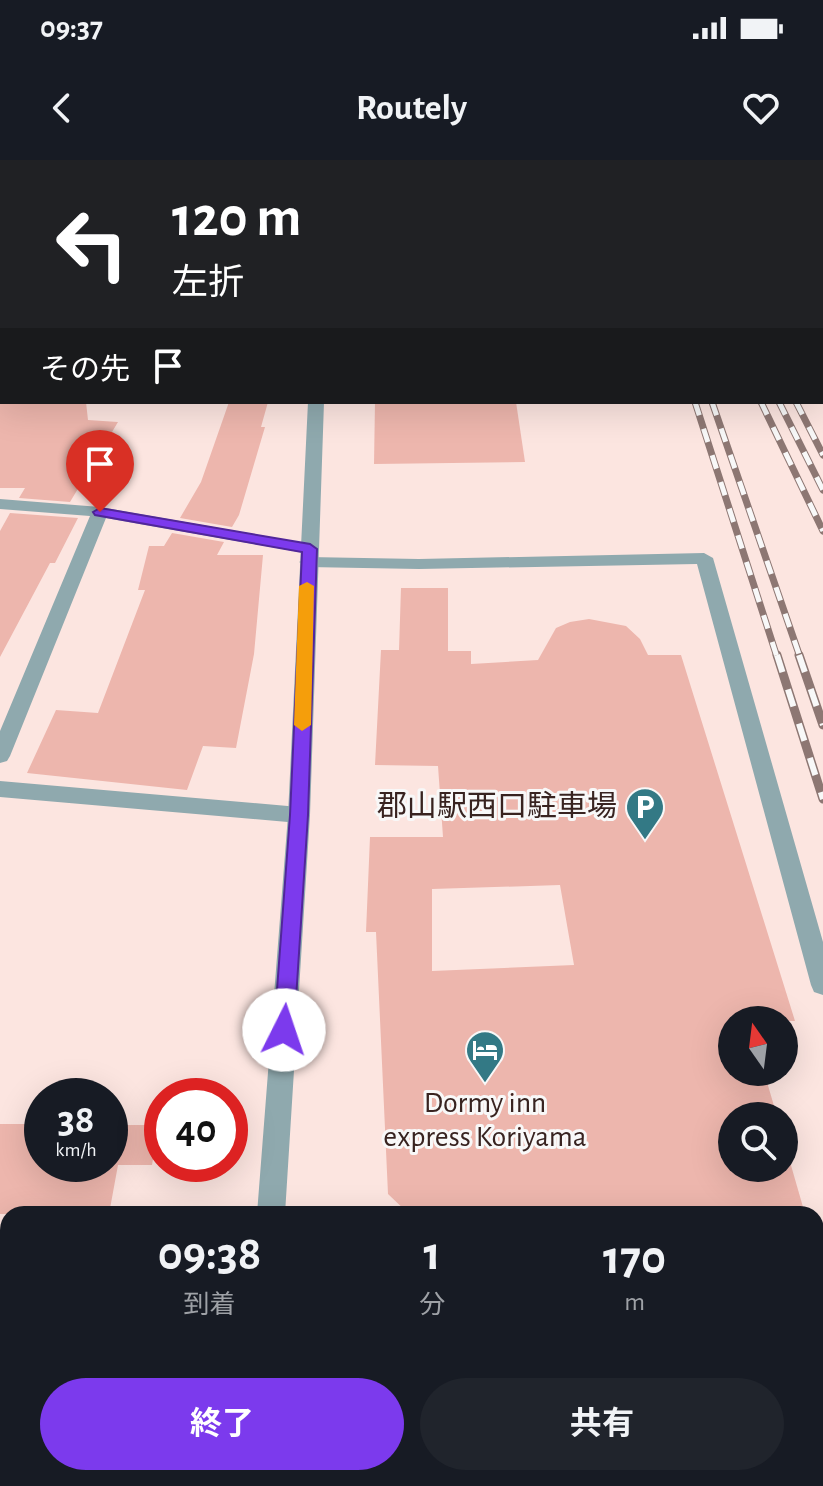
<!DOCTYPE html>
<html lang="ja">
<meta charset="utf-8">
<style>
body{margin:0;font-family:"Alegreya Sans","Noto Sans JP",sans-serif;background:#20242c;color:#f1f3f6;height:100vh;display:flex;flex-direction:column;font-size:30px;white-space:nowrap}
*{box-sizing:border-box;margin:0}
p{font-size:26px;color:#9ea1a6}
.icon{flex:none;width:44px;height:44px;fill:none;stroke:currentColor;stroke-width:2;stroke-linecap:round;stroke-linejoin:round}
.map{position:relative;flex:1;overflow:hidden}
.panel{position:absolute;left:0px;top:1046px;width:824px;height:280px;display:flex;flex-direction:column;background:#171b24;border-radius:24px 24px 0 0;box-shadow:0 8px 32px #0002}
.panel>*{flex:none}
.hud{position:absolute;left:0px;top:0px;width:824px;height:244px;box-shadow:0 8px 32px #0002;background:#202124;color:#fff;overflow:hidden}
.needle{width:52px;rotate:346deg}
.fabs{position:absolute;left:718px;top:846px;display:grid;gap:16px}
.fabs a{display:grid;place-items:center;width:80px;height:80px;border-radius:50%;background:#171b24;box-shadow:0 8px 32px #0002;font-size:40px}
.speed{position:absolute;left:24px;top:918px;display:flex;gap:16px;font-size:40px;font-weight:700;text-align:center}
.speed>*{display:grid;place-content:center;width:104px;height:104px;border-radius:50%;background:#171b24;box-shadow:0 8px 32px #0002;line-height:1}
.speed small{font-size:20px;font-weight:400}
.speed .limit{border:12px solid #d22;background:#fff;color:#111}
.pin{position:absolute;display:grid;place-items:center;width:68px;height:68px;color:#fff;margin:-82px -34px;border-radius:50% 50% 50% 0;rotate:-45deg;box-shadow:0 0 8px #0007}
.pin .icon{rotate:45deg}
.me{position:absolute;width:88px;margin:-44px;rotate:4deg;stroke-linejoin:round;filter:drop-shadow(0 0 6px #0008)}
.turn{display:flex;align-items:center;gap:28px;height:168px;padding:0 40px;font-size:36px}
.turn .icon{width:104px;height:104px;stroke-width:2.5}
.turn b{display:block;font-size:56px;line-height:68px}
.then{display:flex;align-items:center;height:76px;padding:0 40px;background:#0003;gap:16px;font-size:30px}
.eta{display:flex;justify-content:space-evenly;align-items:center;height:136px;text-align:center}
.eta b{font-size:48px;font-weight:700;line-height:56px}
.primary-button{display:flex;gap:16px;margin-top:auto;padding:16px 40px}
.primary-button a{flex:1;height:92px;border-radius:48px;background:#7c3aed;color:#fff;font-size:32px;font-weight:700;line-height:92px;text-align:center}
.primary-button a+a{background:#20242c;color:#f1f3f6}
.status{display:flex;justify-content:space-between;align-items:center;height:56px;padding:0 40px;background:#171b24;direction:ltr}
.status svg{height:22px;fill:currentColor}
header{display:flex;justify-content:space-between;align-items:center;height:104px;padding:0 40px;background:#171b24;font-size:36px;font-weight:700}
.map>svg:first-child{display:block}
</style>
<div class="status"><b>09:37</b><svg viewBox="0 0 49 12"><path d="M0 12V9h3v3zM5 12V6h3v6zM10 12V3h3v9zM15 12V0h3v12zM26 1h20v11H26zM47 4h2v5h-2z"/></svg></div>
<header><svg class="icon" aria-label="back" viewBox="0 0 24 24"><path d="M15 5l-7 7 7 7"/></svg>Routely<svg class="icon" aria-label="heart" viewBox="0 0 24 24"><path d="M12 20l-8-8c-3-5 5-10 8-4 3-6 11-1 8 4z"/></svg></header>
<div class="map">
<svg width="823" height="1326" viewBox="0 0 823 1326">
<rect width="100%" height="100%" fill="#fce5e0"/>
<g fill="#edb6ad" fill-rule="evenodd">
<path d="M0 242H86L88 260 118 262 70 342 19 338 25 328H0Z"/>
<path d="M229 242H268L261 267H265L239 355 232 367 180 358 201 322Z"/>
<path d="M375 242H516L525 302 374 304Z"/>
<path d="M10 353 78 358 55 403H50L0 497V371Z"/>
<path d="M172 373 224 382 217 395H263L254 494 236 588 203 586 187 630 27 613 56 550 98 553 145 430H138L149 386H164Z"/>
<path d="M401 428H448V491H471V504L538 500 556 468 570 462 589 459 626 466 640 479 648 495H681L795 861 732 860V912H764L777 956H732V1008H784V981L805 1054H409L388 1034 376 772H366L370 677H443L438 606 375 605 381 490H399ZM560 725 574 805 432 811V729Z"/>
<path d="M0 964H42V1004H110V965H159L152 1005H118L109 1054H0Z"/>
</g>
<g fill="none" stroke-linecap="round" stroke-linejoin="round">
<g stroke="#a08a86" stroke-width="6" stroke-dasharray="8 8" stroke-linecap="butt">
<path d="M816 1140 823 1146"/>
<path d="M816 1158H823"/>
<path d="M816 1173H823"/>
<path d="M816 1189 823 1188"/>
</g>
<path fill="#8fa9ae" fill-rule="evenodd" d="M704 393 713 398 823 782V835L814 832 811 825 697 404 419 409 308 407 299 402 308 397 419 399Z"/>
<g fill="#8fa9ae" fill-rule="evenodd">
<rect x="0" y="44" width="2" height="8"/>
<path d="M0 339 100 347 310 384 319 389 310 394 106 358 10 596 7 601 0 603V571L90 356 0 349Z"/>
<path d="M0 621 299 647 307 649 310 655 307 661 299 663 0 637Z"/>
</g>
<g fill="#8fa9ae" fill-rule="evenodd">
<path d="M308 242H324L310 655 285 1054H257L288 655Z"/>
<rect x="0" y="1213" width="8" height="30"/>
<rect x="816" y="1262" width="7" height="32"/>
<rect x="0" y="1285" width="8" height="32"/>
<rect x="236" y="1318" width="32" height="8"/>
<path d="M319 1318H401L404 1326H322Z"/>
</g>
<path fill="#628990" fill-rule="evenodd" d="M2 57V66L0 67V58Z"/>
<rect fill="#40727b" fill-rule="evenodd" x="0" y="179" width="2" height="8"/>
<defs>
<path id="rail-far2" d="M532 0 536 2"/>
<g id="rail-far1">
<path d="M695 242 777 497"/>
<path d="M712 242 800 497"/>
<path d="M761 242 823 371"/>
<path d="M779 242 823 330"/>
<path d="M796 242 823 295"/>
</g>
<g id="rail">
<path d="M777 495 823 639"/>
<path d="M799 495 823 565"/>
</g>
</defs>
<use href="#rail-far2" stroke="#8d7773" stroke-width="6"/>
<use href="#rail-far1" stroke="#8d7773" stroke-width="7"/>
<use href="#rail" stroke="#8d7773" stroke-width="9"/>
<use href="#rail-far2" stroke="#f8f8f8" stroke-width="4" stroke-dasharray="11" stroke-linecap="butt"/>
<use href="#rail-far1" stroke="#f8f8f8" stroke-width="5" stroke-dasharray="14" stroke-linecap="butt"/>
<use href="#rail" stroke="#f8f8f8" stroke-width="6" stroke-dasharray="18" stroke-linecap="butt"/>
</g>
<path fill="#7c3aed" stroke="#51269a" stroke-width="2" d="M100 348 310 384 317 389 308 655 294 870 291 876 284 879 277 876 274 870 290 655 302 392 95 355 93 352Z"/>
<path fill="#f59e0b" d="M307 422 314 426 311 565 302 571 294 565 299 426Z"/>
<defs>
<symbol id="parking-pin" viewBox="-11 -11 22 30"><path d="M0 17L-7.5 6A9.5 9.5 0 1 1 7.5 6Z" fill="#337985" stroke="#f8f8f8"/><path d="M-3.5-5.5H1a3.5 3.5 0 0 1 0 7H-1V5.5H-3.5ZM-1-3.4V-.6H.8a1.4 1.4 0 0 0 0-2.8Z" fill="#fff"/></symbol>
<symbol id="hotel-pin" viewBox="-11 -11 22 30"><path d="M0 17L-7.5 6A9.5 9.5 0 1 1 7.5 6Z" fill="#337985" stroke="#f8f8f8"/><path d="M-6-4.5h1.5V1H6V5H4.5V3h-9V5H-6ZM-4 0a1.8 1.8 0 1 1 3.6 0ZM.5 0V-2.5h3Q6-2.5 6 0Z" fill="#fff"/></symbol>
</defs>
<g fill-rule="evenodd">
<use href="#parking-pin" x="623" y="625" width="44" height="60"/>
<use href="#hotel-pin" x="463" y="868" width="44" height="60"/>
</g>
<g text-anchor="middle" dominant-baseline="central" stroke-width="6" stroke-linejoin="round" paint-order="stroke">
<g font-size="30" fill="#382320" stroke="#f8f8f8" text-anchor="end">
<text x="617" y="647">郡山駅西口駐車場</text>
<text x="485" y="943" text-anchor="middle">Dormy inn<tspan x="485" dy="34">express Koriyama</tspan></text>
</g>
</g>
</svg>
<div class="fabs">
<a><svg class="needle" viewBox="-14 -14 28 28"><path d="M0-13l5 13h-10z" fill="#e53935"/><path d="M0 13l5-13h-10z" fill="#9ea1a6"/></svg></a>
<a><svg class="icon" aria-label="search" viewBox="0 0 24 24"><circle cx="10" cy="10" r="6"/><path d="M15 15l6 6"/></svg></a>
</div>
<div class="speed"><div>38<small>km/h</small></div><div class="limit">40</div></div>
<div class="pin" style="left:100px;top:352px;background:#d93025"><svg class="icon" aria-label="arrive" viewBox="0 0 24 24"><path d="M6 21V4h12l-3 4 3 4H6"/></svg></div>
<svg class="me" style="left:284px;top:870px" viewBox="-20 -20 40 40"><circle r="19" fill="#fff"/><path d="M0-13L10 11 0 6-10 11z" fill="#7c3aed"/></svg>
<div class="hud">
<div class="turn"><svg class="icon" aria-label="left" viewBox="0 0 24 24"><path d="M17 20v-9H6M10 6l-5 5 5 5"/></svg><div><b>120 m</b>左折</div></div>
<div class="then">その先<svg class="icon" aria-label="arrive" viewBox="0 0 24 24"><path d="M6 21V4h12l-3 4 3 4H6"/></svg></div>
</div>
<section class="panel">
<div class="eta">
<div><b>09:38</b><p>到着</p></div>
<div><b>1</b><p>分</p></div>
<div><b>170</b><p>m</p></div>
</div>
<div class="primary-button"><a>終了</a><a>共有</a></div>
</section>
</div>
